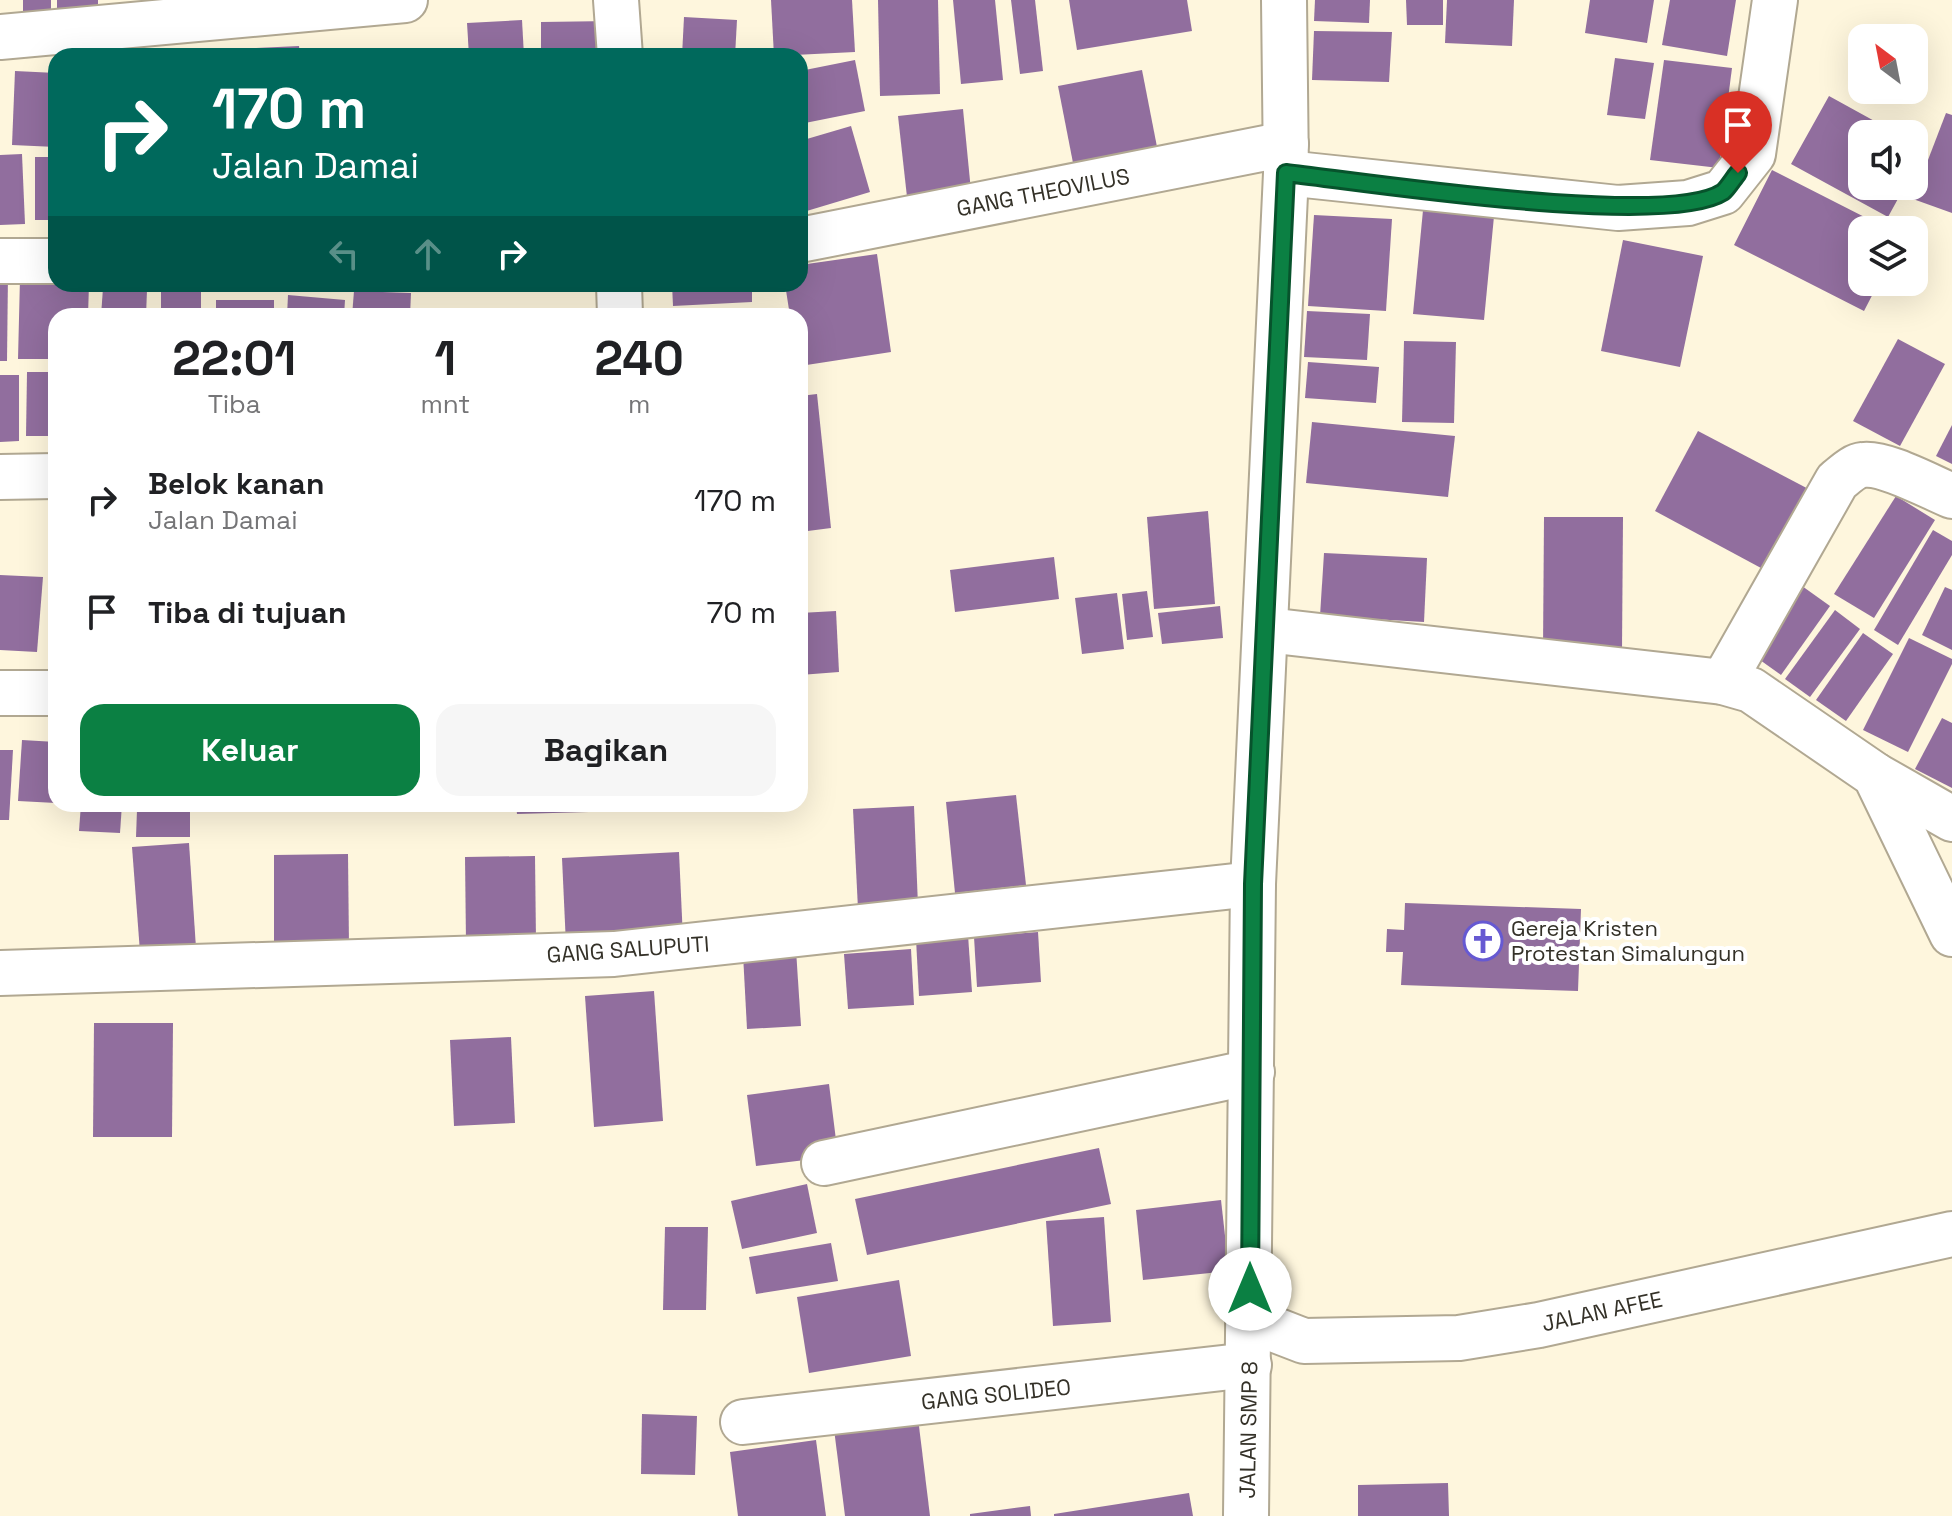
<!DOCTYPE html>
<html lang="id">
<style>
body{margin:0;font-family:"Space Grotesk",sans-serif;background:#f6f6f6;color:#202124;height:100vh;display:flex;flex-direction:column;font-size:30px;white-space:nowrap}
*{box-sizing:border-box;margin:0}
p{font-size:26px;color:#757577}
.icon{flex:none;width:44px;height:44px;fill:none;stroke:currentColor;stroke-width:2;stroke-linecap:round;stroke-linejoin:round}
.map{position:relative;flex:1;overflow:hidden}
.details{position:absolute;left:48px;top:308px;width:760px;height:504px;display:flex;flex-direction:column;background:#fff;border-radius:24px;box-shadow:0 8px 32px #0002}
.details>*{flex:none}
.hud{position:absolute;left:48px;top:48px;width:760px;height:244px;border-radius:24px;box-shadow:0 8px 32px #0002;background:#00695c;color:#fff;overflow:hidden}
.needle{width:52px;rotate:328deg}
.controls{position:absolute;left:1848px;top:24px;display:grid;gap:16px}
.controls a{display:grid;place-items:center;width:80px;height:80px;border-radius:16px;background:#fff;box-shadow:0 8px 32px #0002;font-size:40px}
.pin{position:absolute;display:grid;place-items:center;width:68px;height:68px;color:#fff;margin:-82px -34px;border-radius:50% 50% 50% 0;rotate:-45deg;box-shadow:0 0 8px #0007}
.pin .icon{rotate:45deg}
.me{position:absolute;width:88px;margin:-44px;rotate:0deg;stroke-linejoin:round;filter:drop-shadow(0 0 6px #0008)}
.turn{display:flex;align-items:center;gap:28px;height:168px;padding:0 32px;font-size:36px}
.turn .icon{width:104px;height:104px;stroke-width:2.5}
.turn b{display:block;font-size:56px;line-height:68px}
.lanes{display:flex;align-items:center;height:76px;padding:0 32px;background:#0003;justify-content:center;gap:40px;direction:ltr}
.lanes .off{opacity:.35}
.eta{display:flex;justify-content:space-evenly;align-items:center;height:136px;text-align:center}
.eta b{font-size:48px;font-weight:700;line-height:56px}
.cta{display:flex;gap:16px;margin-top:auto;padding:16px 32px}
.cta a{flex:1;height:92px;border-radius:24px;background:#0b8043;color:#fff;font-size:32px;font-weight:700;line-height:92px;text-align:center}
.cta a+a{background:#f6f6f6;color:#202124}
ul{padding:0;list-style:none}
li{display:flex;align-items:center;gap:24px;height:112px;padding:0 32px}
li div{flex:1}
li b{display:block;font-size:30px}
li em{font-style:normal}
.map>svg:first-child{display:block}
</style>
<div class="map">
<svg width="1952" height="1516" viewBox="0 0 1952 1516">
<rect width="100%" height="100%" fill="#fef6dd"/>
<g fill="#916e9e">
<rect x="23" y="0" width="28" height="13"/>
<path d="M57 0H98V10L57 12Z"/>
<path d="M771 0H852L855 52 774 56Z"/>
<path d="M878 0H938L940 94 880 96Z"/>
<path d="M953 0H995L1003 80 961 84Z"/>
<path d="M1011 0H1035L1043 71 1020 74Z"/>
<path d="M1069 0H1187L1192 31 1077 50Z"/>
<path d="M1315 0H1370L1369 23 1314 21Z"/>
<path d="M1406 0H1443V25H1407Z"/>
<path d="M1447 0H1514L1512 46 1445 43Z"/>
<path d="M1590 0H1654L1647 43 1585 33Z"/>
<path d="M1670 0H1736L1727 56 1662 45Z"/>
<path d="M684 17 737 20 735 56H682Z"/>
<path d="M522 20 524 56H469L467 23Z"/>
<path d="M611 21V56H541V22Z"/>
<path d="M1314 31 1392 32 1389 82 1312 80Z"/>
<path d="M299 46 300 56H257L256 48Z"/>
<path d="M244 48V56H208V49Z"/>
<path d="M404 48 463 51V56H404Z"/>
<path d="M1615 58 1654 63 1645 119 1607 115Z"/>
<path d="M855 60 865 111 800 124V71Z"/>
<path d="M1664 60 1732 68 1719 168 1650 160Z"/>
<path d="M1142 70 1158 152 1074 168 1058 86Z"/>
<path d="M15 71 56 73V147L12 145Z"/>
<path d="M1829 96 1898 134H1862V186H1905L1888 217 1791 164Z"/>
<path d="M963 109 971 191 907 197 898 116Z"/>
<path d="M1946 113 1952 115V213L1913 199Z"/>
<path d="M851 126 870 192 800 213V141Z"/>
<path d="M22 154 25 224 0 225V155Z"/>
<rect x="35" y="157" width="21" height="63"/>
<path d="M1772 170 1890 230H1862V282H1879L1864 311 1734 245Z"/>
<path d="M1424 200 1495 206 1484 320 1413 314Z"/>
<path d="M1314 215 1392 219 1386 311 1308 306Z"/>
<path d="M1623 240 1703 256 1680 367 1601 351Z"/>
<path d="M877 254 891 352 800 366V316H790L785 284H800V265Z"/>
<path d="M0 273H8L7 361H0Z"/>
<path d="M20 278H56V284H89L88 316H56V359H18Z"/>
<rect x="161" y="284" width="40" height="32"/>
<path d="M672 284H752V302L673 306Z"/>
<path d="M103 288 147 290 146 316H101Z"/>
<path d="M354 291 411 293 410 316H352Z"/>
<path d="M288 295 345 300 344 316H287Z"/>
<rect x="216" y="300" width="58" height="16"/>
<path d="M1307 311 1370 314 1367 360 1304 357Z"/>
<path d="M1898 339 1945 364 1900 446 1853 421Z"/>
<path d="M1404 341 1456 342 1454 423 1402 422Z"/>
<path d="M1308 362 1379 367 1376 403 1305 398Z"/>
<path d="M27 372H56V436H26Z"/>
<path d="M0 375H19V441L0 442Z"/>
<path d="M817 394 831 528 800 532V396Z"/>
<path d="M1312 422 1455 436 1448 497 1306 483Z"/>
<path d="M1952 425V464L1936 456Z"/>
<path d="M1698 431 1818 494 1774 575 1655 511Z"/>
<path d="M53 496H56V560H52Z"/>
<path d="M1896 496 1935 520 1874 618 1834 594Z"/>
<path d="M1208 511 1215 604 1154 609 1147 517Z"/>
<path d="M1544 517H1623L1622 649H1543Z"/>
<path d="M1933 530 1952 541V555L1898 645 1874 630Z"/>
<path d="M1324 553 1427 558 1424 622 1320 616Z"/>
<path d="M1054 557 1059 599 955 612 950 570Z"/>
<path d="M0 575 43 577 37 652 0 650Z"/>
<path d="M1795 581 1830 606 1781 675 1746 650Z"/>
<path d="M1945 587 1952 590V650L1922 635Z"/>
<path d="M1147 591 1153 637 1127 640 1122 594Z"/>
<path d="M1117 593 1124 649 1082 654 1075 598Z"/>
<path d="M1220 606 1223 638 1162 644 1158 613Z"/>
<path d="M1835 610 1860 629 1810 697 1785 679Z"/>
<path d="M836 611 839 672 800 675V613Z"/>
<path d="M1863 633 1893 654 1846 721 1816 700Z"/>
<path d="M1909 638 1952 659V664L1908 752 1863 730Z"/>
<path d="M1942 718 1952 723V788L1915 769Z"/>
<path d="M22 740 56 742V803L18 801Z"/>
<path d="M0 750H13L9 820H0Z"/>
<path d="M1016 795 1026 885 955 893 946 802Z"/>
<path d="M81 804H122L120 833 79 831Z"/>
<rect x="456" y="804" width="46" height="8"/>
<path d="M516 804H588L589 812 517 814Z"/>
<path d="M914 806 918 906 858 909 853 809Z"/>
<path d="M137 810H190V837H136Z"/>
<path d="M189 843 196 948 140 952 132 847Z"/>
<path d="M679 852 683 939 566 945 562 858Z"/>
<path d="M348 854 349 947H274V855Z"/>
<path d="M535 856 536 942 466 943 465 857Z"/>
<path d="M1405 903 1581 909 1578 991 1401 985 1403 952H1386L1387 929 1404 930Z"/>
<path d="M1038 932 1041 982 977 987 974 937Z"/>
<path d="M968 935 972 992 919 996 916 939Z"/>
<path d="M911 949 914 1005 848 1009 844 954Z"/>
<path d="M796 950 801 1026 747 1029 743 954Z"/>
<path d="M654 991 663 1121 594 1127 585 996Z"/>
<path d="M94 1023H173L172 1137H93Z"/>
<path d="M511 1037 515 1123 454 1126 450 1040Z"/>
<path d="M829 1084 838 1156 756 1166 747 1095Z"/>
<path d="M1099 1148 1111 1204 867 1255 855 1199Z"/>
<path d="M807 1184 817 1233 742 1249 731 1201Z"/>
<path d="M1221 1200 1229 1271 1143 1280 1136 1210Z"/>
<path d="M1104 1217 1111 1322 1053 1326 1046 1221Z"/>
<path d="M665 1227H708L706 1310H663Z"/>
<path d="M831 1243 838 1281 756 1294 749 1257Z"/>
<path d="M899 1280 911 1356 809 1373 797 1297Z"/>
<path d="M642 1414 697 1416 695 1475 641 1474Z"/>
<path d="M918 1418 930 1516H845L834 1429Z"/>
<path d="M816 1440 826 1516H738L730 1452Z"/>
<path d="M1448 1483 1449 1516H1358V1485Z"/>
<path d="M1189 1493 1193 1516H1054V1514Z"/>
<path d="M1030 1506 1031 1516H970V1514Z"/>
</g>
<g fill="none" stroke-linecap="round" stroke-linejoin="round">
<defs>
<g id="street">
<path d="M616 0 620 56"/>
<path d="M0 37 405 0"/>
<path d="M1286 173 1618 208 1688 203 1723 192 1753 154 1775 0"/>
<path d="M800 240 1286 144"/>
<path d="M0 261H56"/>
<path d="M619 284 620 316"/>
<path d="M0 477 56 476"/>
<path d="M1266 630 1723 682 1751 690 1875 775 1952 934"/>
<path d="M1723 682 1837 481C1845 475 1853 466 1863 465 1885 462 1930 487 1952 496"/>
<path d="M0 693H56"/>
<path d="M1875 775 1952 819"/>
<path d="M0 973 614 954 1253 884"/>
<path d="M824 1163 1252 1072"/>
<path d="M1250 1320 1304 1341 1459 1338 1539 1325 1952 1234"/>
<path d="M743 1422 1249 1365"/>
<path d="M1246 1516 1253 884 1286 173 1284 0"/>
</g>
</defs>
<use href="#street" stroke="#b1a892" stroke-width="48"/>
<use href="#street" stroke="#fff" stroke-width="44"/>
</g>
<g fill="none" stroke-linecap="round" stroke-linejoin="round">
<defs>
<path id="route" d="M1250 1289 1253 884 1286 173C1365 182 1667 229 1723 192 1728 188 1733 179 1738 173"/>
</defs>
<use href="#route" stroke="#07532c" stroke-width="20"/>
<use href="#route" stroke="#0b8043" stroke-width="14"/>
</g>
<defs>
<symbol id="church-ring" viewBox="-11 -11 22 22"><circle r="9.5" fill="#fff" stroke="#6659d2" stroke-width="1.5"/><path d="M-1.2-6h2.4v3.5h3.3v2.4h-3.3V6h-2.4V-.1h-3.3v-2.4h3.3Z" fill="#6659d2"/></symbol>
</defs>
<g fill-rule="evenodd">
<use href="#church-ring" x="1461" y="919" width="44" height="44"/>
</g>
<g text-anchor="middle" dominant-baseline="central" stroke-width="8" stroke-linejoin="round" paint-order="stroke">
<g font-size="22" fill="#343128" stroke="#fff">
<text transform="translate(1043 192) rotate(-11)">GANG THEOVILUS</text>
<text transform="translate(628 949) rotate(-4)">GANG SALUPUTI</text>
<text transform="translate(1602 1311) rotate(-12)">JALAN AFEE</text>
<text transform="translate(996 1394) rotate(-6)">GANG SOLIDEO</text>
<text transform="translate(1248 1430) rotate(-89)">JALAN SMP 8</text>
</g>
<g font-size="22" fill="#343128" stroke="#fff" text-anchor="start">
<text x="1511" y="928">Gereja Kristen<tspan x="1511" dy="25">Protestan Simalungun</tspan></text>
</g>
</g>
</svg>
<div class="controls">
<a><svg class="needle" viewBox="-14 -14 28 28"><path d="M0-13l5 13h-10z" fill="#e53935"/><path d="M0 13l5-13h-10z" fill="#757577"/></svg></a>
<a><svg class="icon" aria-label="sound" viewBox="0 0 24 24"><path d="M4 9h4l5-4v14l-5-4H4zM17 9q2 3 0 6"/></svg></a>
<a><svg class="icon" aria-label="layers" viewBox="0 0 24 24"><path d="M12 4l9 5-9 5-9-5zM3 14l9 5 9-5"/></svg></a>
</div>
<div class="pin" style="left:1738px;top:173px;background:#d93025"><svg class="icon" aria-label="arrive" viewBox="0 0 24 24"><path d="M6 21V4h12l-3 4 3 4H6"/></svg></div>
<svg class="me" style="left:1250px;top:1289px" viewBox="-20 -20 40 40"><circle r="19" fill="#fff"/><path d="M0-13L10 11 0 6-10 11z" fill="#0b8043"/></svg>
<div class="hud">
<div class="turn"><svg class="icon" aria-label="right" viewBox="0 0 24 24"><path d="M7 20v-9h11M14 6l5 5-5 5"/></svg><div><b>170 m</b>Jalan Damai</div></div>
<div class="lanes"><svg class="icon off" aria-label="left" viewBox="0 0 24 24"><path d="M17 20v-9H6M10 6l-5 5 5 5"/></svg><svg class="icon off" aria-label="ahead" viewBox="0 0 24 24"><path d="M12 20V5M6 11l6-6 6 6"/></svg><svg class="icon" aria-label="right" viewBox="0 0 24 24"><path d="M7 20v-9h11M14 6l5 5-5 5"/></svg></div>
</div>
<section class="details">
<div class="eta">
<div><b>22:01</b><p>Tiba</p></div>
<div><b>1</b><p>mnt</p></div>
<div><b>240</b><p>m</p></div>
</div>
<ul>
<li><svg class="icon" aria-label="right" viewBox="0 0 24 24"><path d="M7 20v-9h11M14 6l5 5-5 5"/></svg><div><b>Belok kanan</b><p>Jalan Damai</p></div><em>170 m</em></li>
<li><svg class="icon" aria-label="arrive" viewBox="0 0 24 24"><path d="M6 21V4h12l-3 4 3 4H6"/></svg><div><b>Tiba di tujuan</b></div><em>70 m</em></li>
</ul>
<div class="cta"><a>Keluar</a><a>Bagikan</a></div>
</section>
</div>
